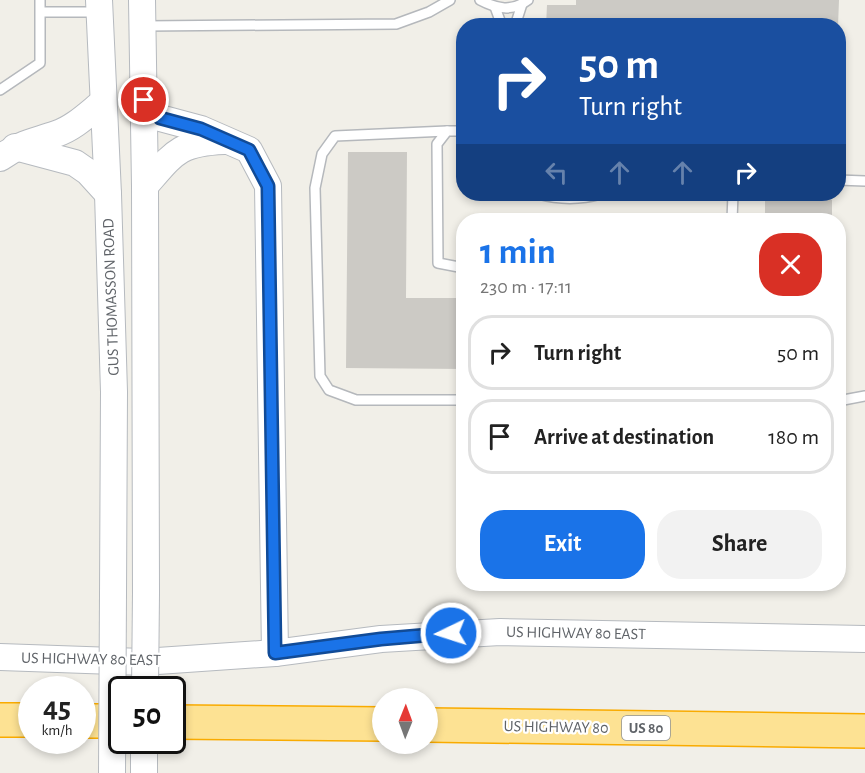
<!DOCTYPE html>
<meta charset="utf-8">
<style>
body{margin:0;font-family:"Alegreya Sans",sans-serif;background:#f2f2f2;color:#222;height:100vh;display:flex;flex-direction:column;font-size:22px;white-space:nowrap}
*{box-sizing:border-box;margin:0}
p{font-size:20px;color:#767676}
.icon{flex:none;width:33px;height:33px;fill:none;stroke:currentColor;stroke-width:2;stroke-linecap:round;stroke-linejoin:round}
.map{position:relative;flex:1;overflow:hidden}
.drawer{position:absolute;left:456px;top:213px;width:390px;height:378px;display:flex;flex-direction:column;background:#fff;border-radius:24px;box-shadow:0 3px 9px #0003}
.drawer>*{flex:none}
.top-card{position:absolute;left:456px;top:18px;width:390px;height:183px;border-radius:24px;box-shadow:0 3px 9px #0003;background:#1a4fa0;color:#fff;overflow:hidden}
.needle{width:39px;rotate:1deg}
.buttons{position:absolute;left:372px;top:688px;display:grid;gap:12px}
.buttons a{display:grid;place-items:center;width:66px;height:66px;border-radius:50%;background:#fff;box-shadow:0 3px 9px #0003;font-size:30px}
.speed{position:absolute;left:18px;top:676px;display:flex;gap:12px;font-size:30px;font-weight:700;text-align:center}
.speed>*{display:grid;place-content:center;width:78px;height:78px;border-radius:50%;background:#fff;box-shadow:0 3px 9px #0003;line-height:1}
.speed small{font-size:15px;font-weight:400}
.speed .limit{border:3px solid #111;border-radius:9px;background:#fff;color:#111}
.pin{position:absolute;display:grid;place-items:center;width:51px;height:51px;color:#fff;margin:-26px;border:3px solid #fff;border-radius:50%;box-shadow:0 2px 6px #0007}
.me{position:absolute;width:66px;margin:-33px;rotate:266deg;stroke-linejoin:round;filter:drop-shadow(0 0 4px #0008)}
.turn{display:flex;align-items:center;gap:21px;height:126px;padding:0 24px;font-size:27px}
.turn .icon{width:78px;height:78px;stroke-width:2.5}
.turn b{display:block;font-size:42px;line-height:51px}
.lanes{display:flex;align-items:center;height:57px;padding:0 24px;background:#0003;justify-content:center;gap:30px;direction:ltr}
.lanes .off{opacity:.35}
.round{display:grid;place-items:center;flex:none;width:63px;height:63px;border-radius:24px;background:#f2f2f2}
.headline{display:flex;align-items:center;justify-content:space-between;height:102px;padding:0 24px}
h1{font-size:36px;font-weight:700;line-height:45px;color:#1a73e8}
.primary-button{display:flex;gap:12px;margin-top:auto;padding:12px 24px}
.primary-button a{flex:1;height:69px;border-radius:24px;background:#1a73e8;color:#fff;font-size:24px;font-weight:700;line-height:69px;text-align:center}
.primary-button a+a{background:#f2f2f2;color:#222}
ul{padding:0;list-style:none}
li{display:flex;align-items:center;gap:18px;height:75px;margin:0 12px 9px;padding:0 12px;border:3px solid #e0e0e0;border-radius:24px}
li div{flex:1}
li b{display:block;font-size:22px}
li em{font-style:normal}
.map>svg:first-child{display:block}
</style>
<div class="map">
<svg width="865" height="773" viewBox="0 0 865 773">
<rect width="100%" height="100%" fill="#f1efe8"/>
<g fill="#cccac5">
<path d="M576 0H839L838 26H546L547 5H576Z"/>
<path d="M348 152H407L406 298H464V369L346 368Z"/>
<path d="M765 199 832 200V220H765Z"/>
</g>
<g fill="none" stroke-linecap="round" stroke-linejoin="round">
<defs>
<g id="service">
<path d="M480 0C497 9 512 12 528 0"/>
<path d="M495 7 502 26"/>
<path d="M41 12H97"/>
<path d="M145 26 396 24 429 12 450 0"/>
<path d="M515 26 522 4"/>
<path d="M0 90 40 63V0"/>
<path d="M447 131 335 136 322 154 315 188 320 376 329 390 356 400H464"/>
<path d="M464 131H447L437 144 438 263 464 268"/>
<path d="M838 180 865 181"/>
<path d="M538 194C560 200 580 200 601 194"/>
<path d="M732 220 733 194"/>
<path d="M838 401 865 396"/>
</g>
<g id="secondary">
<path d="M99 0 108 194 114 392 113 594"/>
<path d="M142 0 145 186 146 593"/>
<path d="M144 100 160 118 201 129 249 150 268 186 275 653"/>
<path d="M15 147 75 163 88 172 108 194"/>
<path d="M0 158C21 143 33 142 56 134 74 128 88 114 103 102"/>
<path d="M145 186C174 153 178 143 224 141"/>
<path d="M0 657 143 662 275 653 381 639 500 632 865 639"/>
<path d="M144 773V741"/>
</g>
<g id="motorway">
<path d="M0 720H32"/>
<path d="M82 721H122"/>
<path d="M172 722 382 724"/>
<path d="M428 725 865 731"/>
</g>
</defs>
<use href="#service" stroke="#b5b8bc" stroke-width="12"/>
<use href="#secondary" stroke="#b6babf" stroke-width="28"/>
<use href="#motorway" stroke="#f9ab00" stroke-width="36"/>
<use href="#service" stroke="#fff" stroke-width="9"/>
<use href="#secondary" stroke="#fff" stroke-width="26"/>
<use href="#motorway" stroke="#fde293" stroke-width="33"/>
<defs>
<g id="secondary-bridge">
<path d="M145 690 146 593"/>
<path d="M112 773 113 594"/>
</g>
</defs>
<use href="#secondary-bridge" stroke="#b6babf" stroke-width="28" stroke-linecap="butt"/>
<use href="#secondary-bridge" stroke="#fff" stroke-width="26"/>
</g>
<g fill="none" stroke-linecap="round" stroke-linejoin="round">
<defs>
<path id="route" d="M144 100 160 118 201 129 249 150 268 186 275 653 381 639 451 633"/>
</defs>
<use href="#route" stroke="#114b97" stroke-width="15"/>
<use href="#route" stroke="#1a73e8" stroke-width="10"/>
</g>
<g text-anchor="middle" dominant-baseline="central" stroke-width="4.5" stroke-linejoin="round" paint-order="stroke">
<rect fill="#fff" stroke="#8f9295" stroke-width="1.5" x="622" y="716" width="48" height="24" rx="4.5"/>
<g font-size="15" font-weight="bold" fill="#5f6368">
<text x="646" y="728">US 80</text>
</g>
<g font-size="16" fill="#5f6368" stroke="#fff">
<text transform="translate(111 297) rotate(-92)">GUS THOMASSON ROAD</text>
<text transform="translate(576 633) rotate(1)">US HIGHWAY 80 EAST</text>
<text transform="translate(91 659) rotate(1)">US HIGHWAY 80 EAST</text>
<text transform="translate(556 727) rotate(1)">US HIGHWAY 80</text>
</g>
</g>
</svg>
<div class="buttons">
<a><svg class="needle" viewBox="-14 -14 28 28"><path d="M0-13l5 13h-10z" fill="#e53935"/><path d="M0 13l5-13h-10z" fill="#767676"/></svg></a>
</div>
<div class="speed"><div>45<small>km/h</small></div><div class="limit">50</div></div>
<div class="pin" style="left:144px;top:100px;background:#d93025"><svg class="icon" aria-label="arrive" viewBox="0 0 24 24"><path d="M6 21V4h12l-3 4 3 4H6"/></svg></div>
<svg class="me" style="left:451px;top:633px" viewBox="-20 -20 40 40"><circle r="17" fill="#1a73e8" stroke="#fff" stroke-width="3"/><path d="M0-11L8 9 0 5-8 9z" fill="#fff"/></svg>
<div class="top-card">
<div class="turn"><svg class="icon" aria-label="right" viewBox="0 0 24 24"><path d="M7 20v-9h11M14 6l5 5-5 5"/></svg><div><b>50 m</b>Turn right</div></div>
<div class="lanes"><svg class="icon off" aria-label="left" viewBox="0 0 24 24"><path d="M17 20v-9H6M10 6l-5 5 5 5"/></svg><svg class="icon off" aria-label="ahead" viewBox="0 0 24 24"><path d="M12 20V5M6 11l6-6 6 6"/></svg><svg class="icon off" aria-label="ahead" viewBox="0 0 24 24"><path d="M12 20V5M6 11l6-6 6 6"/></svg><svg class="icon" aria-label="right" viewBox="0 0 24 24"><path d="M7 20v-9h11M14 6l5 5-5 5"/></svg></div>
</div>
<section class="drawer">
<div class="headline"><div><h1>1 min</h1><p>230 m · 17:11</p></div><a class="round" style="background:#d93025;color:#fff"><svg class="icon" aria-label="close" viewBox="0 0 24 24"><path d="M6 6l12 12M18 6L6 18"/></svg></a></div>
<ul>
<li><svg class="icon" aria-label="right" viewBox="0 0 24 24"><path d="M7 20v-9h11M14 6l5 5-5 5"/></svg><div><b>Turn right</b></div><em>50 m</em></li>
<li><svg class="icon" aria-label="arrive" viewBox="0 0 24 24"><path d="M6 21V4h12l-3 4 3 4H6"/></svg><div><b>Arrive at destination</b></div><em>180 m</em></li>
</ul>
<div class="primary-button"><a>Exit</a><a>Share</a></div>
</section>
</div>
